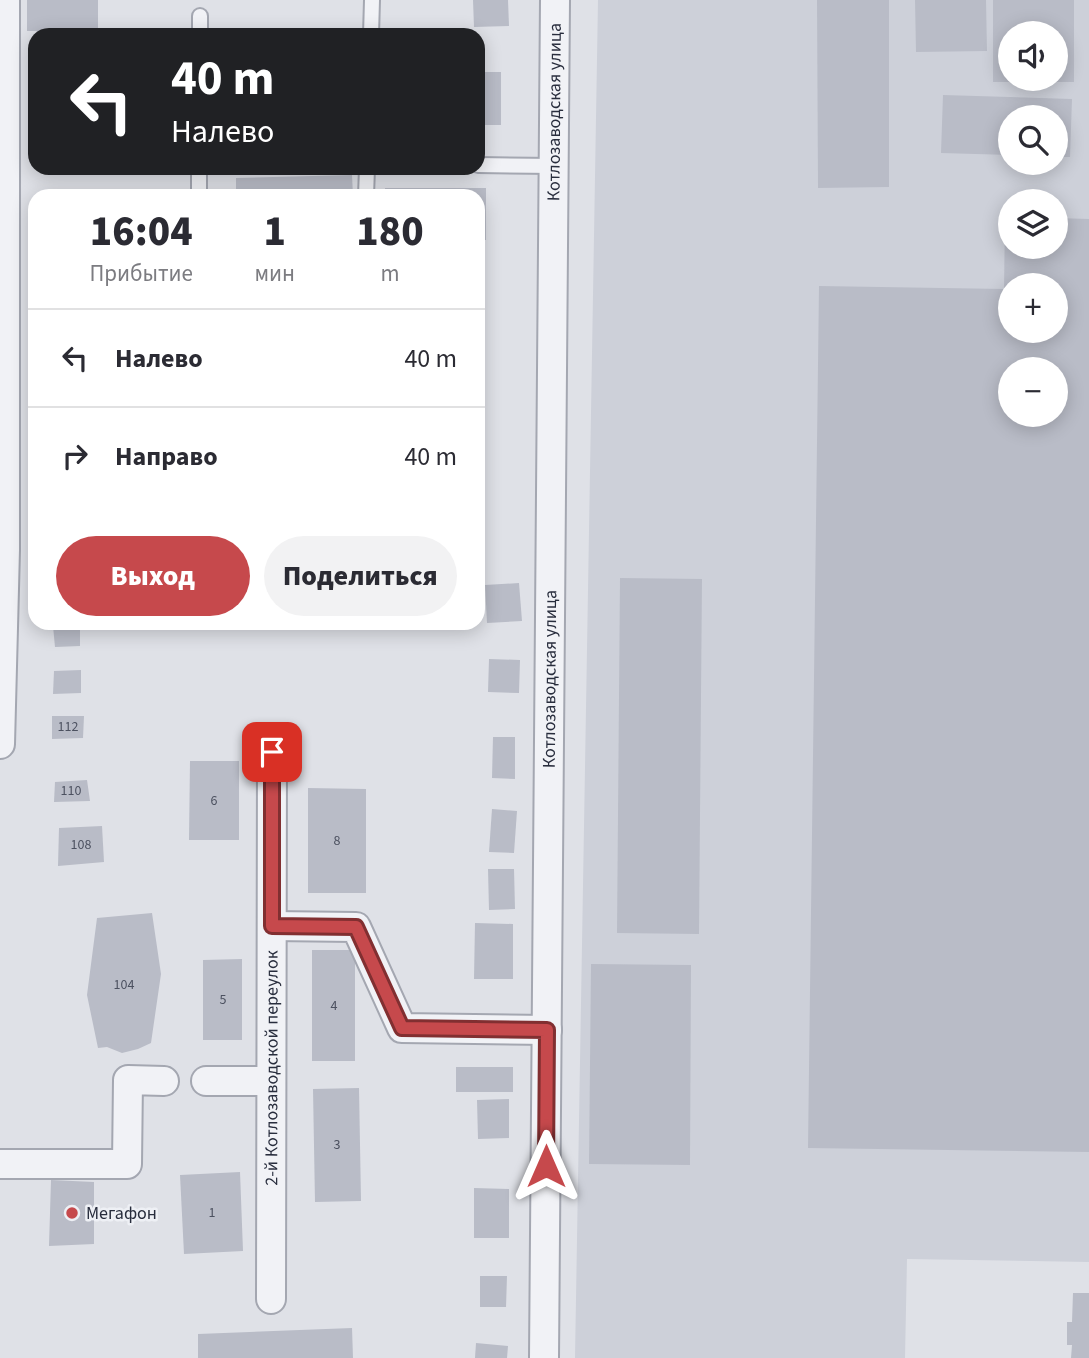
<!DOCTYPE html>
<html lang="ru">
<meta charset="utf-8">
<style>
body{margin:0;font-family:"Source Sans 3",sans-serif;background:#f2f2f3;color:#2b2b33;height:100vh;display:flex;flex-direction:column;font-size:26px;white-space:nowrap}
*{box-sizing:border-box;margin:0}
p{font-size:23px;color:#7c7c81}
.icon{flex:none;width:38px;height:38px;fill:none;stroke:currentColor;stroke-width:2;stroke-linecap:round;stroke-linejoin:round}
.map{position:relative;flex:1;overflow:hidden}
.details{position:absolute;left:28px;top:189px;width:457px;height:441px;display:flex;flex-direction:column;background:#fff;border-radius:21px;box-shadow:0 4px 18px #0003}
.details>*{flex:none}
.top-card{position:absolute;left:28px;top:28px;width:457px;height:147px;border-radius:21px;box-shadow:0 4px 18px #0003;background:#202124;color:#fff;overflow:hidden}
.controls{position:absolute;left:998px;top:21px;display:grid;gap:14px}
.controls a{display:grid;place-items:center;width:70px;height:70px;border-radius:50%;background:#fff;box-shadow:0 4px 18px #0003;font-size:35px}
.pin{position:absolute;display:grid;place-items:center;width:60px;height:60px;color:#fff;margin:-30px;border-radius:14px;box-shadow:0 4px 10px #0006}
.me{position:absolute;width:77px;margin:-38px;rotate:0deg;stroke-linejoin:round;filter:drop-shadow(0 0 5px #0008)}
.turn{display:flex;align-items:center;gap:24px;height:147px;padding:0 28px;font-size:32px}
.turn .icon{width:91px;height:91px;stroke-width:2.5}
.turn b{display:block;font-size:49px;line-height:60px}
.eta{display:flex;justify-content:space-evenly;align-items:center;height:119px;text-align:center}
.eta b{font-size:42px;font-weight:800;line-height:49px}
.button{display:flex;gap:14px;margin-top:auto;padding:14px 28px}
.button a{flex:1;height:80px;border-radius:42px;background:#c6494c;color:#fff;font-size:28px;font-weight:800;line-height:80px;text-align:center}
.button a+a{background:#f2f2f3;color:#2b2b33}
ul{padding:0;list-style:none}
li{display:flex;align-items:center;gap:21px;height:98px;padding:0 28px;border-top:2px solid #e1e1e2}
li div{flex:1}
li b{display:block;font-size:26px}
li em{font-style:normal}
.map>svg:first-child{display:block}
</style>
<div class="map">
<svg width="1089" height="1358" viewBox="0 0 1089 1358">
<rect width="100%" height="100%" fill="#dfe1e7"/>
<path fill="#cdd0d9" fill-rule="evenodd" d="M598 0H1089V1262L907 1259 905 1358H575ZM1010 33H1055V79H1010ZM1010 117H1055V163H1010ZM1010 201H1055V247H1010ZM1010 285H1055V331H1010ZM1010 369H1055V415H1010Z"/>
<g fill="#b9bcc7" fill-rule="evenodd">
<rect x="27" y="0" width="71" height="31"/>
<path d="M473 0H508L509 26 474 27Z"/>
<path d="M817 0H889V187L818 188Z"/>
<path d="M915 0H986L987 51 916 52Z"/>
<path d="M993 0H1074V82H993ZM1010 33H1055V79H1010Z"/>
<rect x="478" y="72" width="23" height="53"/>
<path d="M943 95 1072 99 1070 157H1055V117H1010V155L941 153Z"/>
<path d="M352 175 353 196H236V178Z"/>
<path d="M385 188H486V240H478V196H385Z"/>
<path d="M1005 217 1010 218V247H1055V218L1089 219V1152L808 1148 819 286 1004 289ZM1010 285H1055V331H1010ZM1010 369H1055V415H1010Z"/>
<rect x="478" y="263" width="5" height="51"/>
<path d="M620 578 702 579 699 934 617 933Z"/>
<path d="M519 583 522 621 487 623 485 585Z"/>
<path d="M385 623H444V625L385 627Z"/>
<path d="M80 625V646L55 647 53 626Z"/>
<path d="M489 659 520 660 519 693 488 692Z"/>
<path d="M81 670V693L53 694 54 671Z"/>
<path d="M52 716H84L83 738 52 739Z"/>
<path d="M493 737H515V779L492 778Z"/>
<path d="M190 761H239V840H189Z"/>
<path d="M87 780 90 801 54 802 55 782Z"/>
<path d="M308 788 366 789V893H308Z"/>
<path d="M492 809 517 811 514 853 489 852Z"/>
<path d="M102 826 104 862 58 866 59 828Z"/>
<path d="M488 869H514L515 909 489 910Z"/>
<path d="M152 913 161 974 151 1043 138 1049 122 1053 107 1047 98 1048 87 995 97 918Z"/>
<path d="M475 923 513 924V979H474Z"/>
<rect x="312" y="950" width="43" height="111"/>
<path d="M242 959V1040H203V960Z"/>
<path d="M591 964 691 965 690 1165 589 1164Z"/>
<rect x="456" y="1067" width="57" height="25"/>
<path d="M359 1088 361 1201 315 1202 313 1089Z"/>
<path d="M509 1099V1138L478 1139 477 1100Z"/>
<path d="M240 1172 243 1251 184 1254 180 1175Z"/>
<path d="M51 1180 94 1182V1244L49 1246Z"/>
<path d="M474 1188 509 1189V1238H474Z"/>
<path d="M480 1276H507L506 1307H480Z"/>
<path d="M1073 1293H1089V1358H1071L1072 1345H1067V1322H1072Z"/>
<path d="M352 1328 353 1358H198V1334Z"/>
<path d="M476 1343 508 1346 507 1358H475Z"/>
</g>
<g fill="none" stroke-linecap="round" stroke-linejoin="round">
<defs>
<g id="service">
<path d="M200 35V16"/>
<path d="M371 35 372 0"/>
<path d="M478 165 554 166"/>
<path d="M199 196V168"/>
<path d="M366 196 367 168"/>
</g>
<g id="minor">
<path d="M0 744 5 550V0"/>
<path d="M272 926 356 927 402 1028 547 1030"/>
<path d="M206 1081H271"/>
<path d="M0 1164H127L128 1080 164 1081"/>
<path id="s1" d="M271 1299 272 752"/>
<path id="s2" d="M544 1358 555 0"/>
</g>
</defs>
<use href="#service" stroke="#a4a7b1" stroke-width="18"/>
<use href="#minor" stroke="#a4a7b1" stroke-width="32"/>
<use href="#service" stroke="#f1f2f6" stroke-width="14"/>
<use href="#minor" stroke="#f1f2f6" stroke-width="28"/>
</g>
<g fill="none" stroke-linecap="round" stroke-linejoin="round">
<defs>
<path id="route" d="M272 752V926L356 927 402 1028 547 1030 546 1166"/>
</defs>
<use href="#route" stroke="#812f31" stroke-width="18"/>
<use href="#route" stroke="#c6494c" stroke-width="12"/>
</g>
<circle fill="#c6494c" stroke="#eef0f5" stroke-width="2.5" cx="72" cy="1213" r="7"/>
<g text-anchor="middle" dominant-baseline="central" stroke-width="5" stroke-linejoin="round" paint-order="stroke">
<g font-size="14" fill="#4c5160">
<text x="68" y="727">112</text>
<text x="71" y="791">110</text>
<text x="214" y="801">6</text>
<text x="337" y="841">8</text>
<text x="81" y="845">108</text>
<text x="124" y="985">104</text>
<text x="223" y="1000">5</text>
<text x="334" y="1006">4</text>
<text x="337" y="1145">3</text>
<text x="212" y="1213">1</text>
</g>
<g font-size="18" fill="#282d3d" stroke="#eef0f5">
<text stroke="none"><textPath href="#s2" startOffset="1246">Котлозаводская улица</textPath></text>
<text stroke="none"><textPath href="#s2" startOffset="679">Котлозаводская улица</textPath></text>
<text stroke="none"><textPath href="#s1" startOffset="231">2-й Котлозаводской переулок</textPath></text>
</g>
<g font-size="18" fill="#282d3d" stroke="#eef0f5" text-anchor="start">
<text x="86" y="1213">Мегафон</text>
</g>
</g>
</svg>
<div class="controls">
<a><svg class="icon" aria-label="sound" viewBox="0 0 24 24"><path d="M4 9h4l5-4v14l-5-4H4zM17 9q2 3 0 6"/></svg></a>
<a><svg class="icon" aria-label="search" viewBox="0 0 24 24"><circle cx="10" cy="10" r="6"/><path d="M15 15l6 6"/></svg></a>
<a><svg class="icon" aria-label="layers" viewBox="0 0 24 24"><path d="M12 4l9 5-9 5-9-5zM3 14l9 5 9-5"/></svg></a>
<a>+</a>
<a>−</a>
</div>
<div class="pin" style="left:272px;top:752px;background:#d93025"><svg class="icon" aria-label="arrive" viewBox="0 0 24 24"><path d="M6 21V4h12l-3 4 3 4H6"/></svg></div>
<svg class="me" style="left:546px;top:1166px" viewBox="-20 -20 40 40"><path d="M0-17L14 15 0 8-14 15z" fill="#c6494c" stroke="#fff" stroke-width="4"/></svg>
<div class="top-card">
<div class="turn"><svg class="icon" aria-label="left" viewBox="0 0 24 24"><path d="M17 20v-9H6M10 6l-5 5 5 5"/></svg><div><b>40 m</b>Налево</div></div>
</div>
<section class="details">
<div class="eta">
<div><b>16:04</b><p>Прибытие</p></div>
<div><b>1</b><p>мин</p></div>
<div><b>180</b><p>m</p></div>
</div>
<ul>
<li><svg class="icon" aria-label="left" viewBox="0 0 24 24"><path d="M17 20v-9H6M10 6l-5 5 5 5"/></svg><div><b>Налево</b></div><em>40 m</em></li>
<li><svg class="icon" aria-label="right" viewBox="0 0 24 24"><path d="M7 20v-9h11M14 6l5 5-5 5"/></svg><div><b>Направо</b></div><em>40 m</em></li>
</ul>
<div class="button"><a>Выход</a><a>Поделиться</a></div>
</section>
</div>
